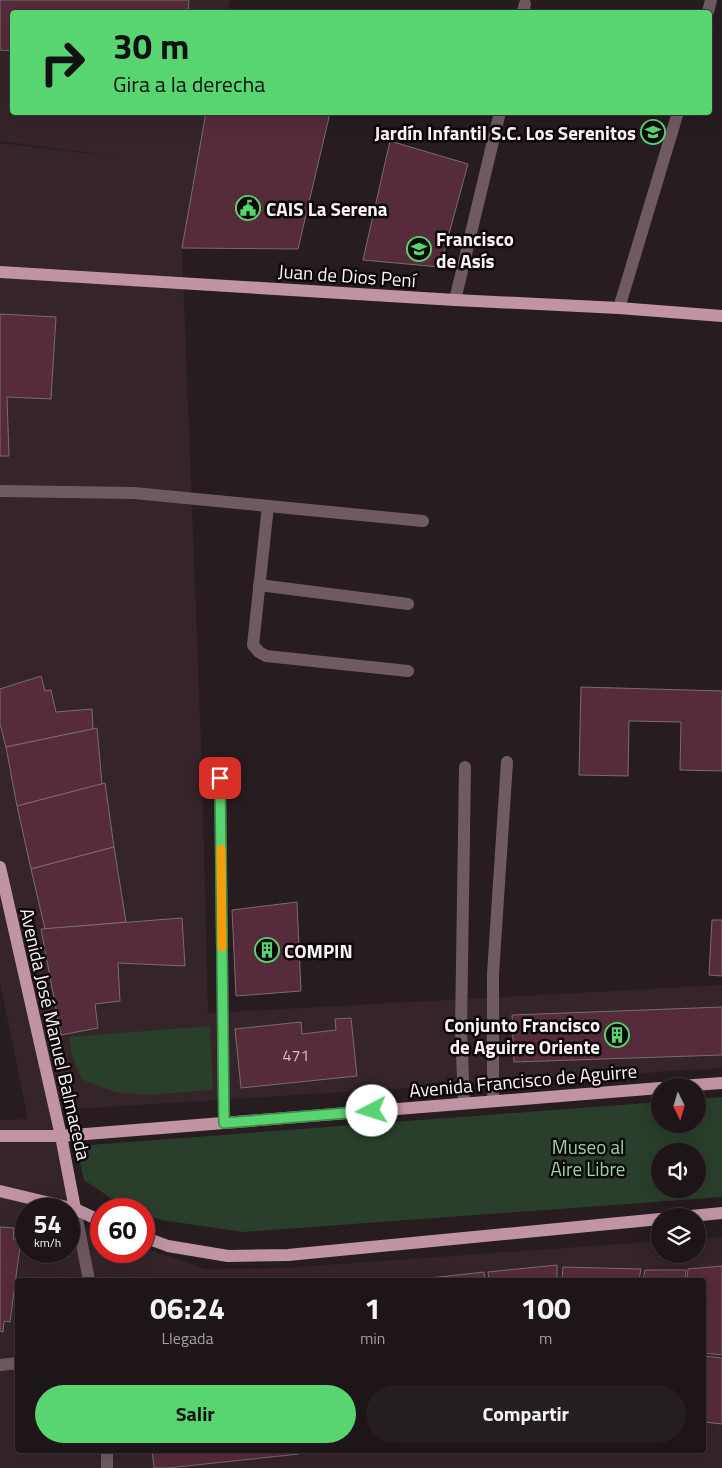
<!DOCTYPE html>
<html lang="es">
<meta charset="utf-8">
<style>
body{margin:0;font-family:"Titillium Web",sans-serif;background:#251e21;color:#f1f3f6;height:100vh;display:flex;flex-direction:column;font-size:19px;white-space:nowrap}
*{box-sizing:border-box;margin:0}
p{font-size:16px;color:#a09fa2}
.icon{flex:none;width:28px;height:28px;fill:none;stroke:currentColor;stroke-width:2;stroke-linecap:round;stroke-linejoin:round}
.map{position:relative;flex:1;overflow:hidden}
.side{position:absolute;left:15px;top:1278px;width:691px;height:175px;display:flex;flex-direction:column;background:#1d1518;border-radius:5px;box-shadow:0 5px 20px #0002,0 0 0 1px #3b3437}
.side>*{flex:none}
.top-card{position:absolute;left:10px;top:10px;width:702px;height:105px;border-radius:5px;box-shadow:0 5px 20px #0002,0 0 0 1px #3b3437;background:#58d570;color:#111;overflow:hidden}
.needle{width:32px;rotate:175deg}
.buttons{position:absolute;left:651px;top:1078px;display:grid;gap:10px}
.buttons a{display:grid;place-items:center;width:55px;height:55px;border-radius:50%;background:#1d1518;box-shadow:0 5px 20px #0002,0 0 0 1px #3b3437;font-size:25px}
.speed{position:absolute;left:15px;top:1198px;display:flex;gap:10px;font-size:25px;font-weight:700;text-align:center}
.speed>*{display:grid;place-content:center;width:65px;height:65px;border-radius:50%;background:#1d1518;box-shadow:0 5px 20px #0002,0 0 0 1px #3b3437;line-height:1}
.speed small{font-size:12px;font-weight:400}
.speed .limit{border:8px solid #d22;background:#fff;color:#111}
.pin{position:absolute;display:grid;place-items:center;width:42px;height:42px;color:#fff;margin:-21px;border-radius:10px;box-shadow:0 2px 8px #0006}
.me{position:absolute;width:55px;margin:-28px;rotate:265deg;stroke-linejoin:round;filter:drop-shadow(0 0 4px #0008)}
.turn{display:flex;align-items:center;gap:18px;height:105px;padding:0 20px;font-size:22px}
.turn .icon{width:65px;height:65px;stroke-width:2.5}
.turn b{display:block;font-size:35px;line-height:42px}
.eta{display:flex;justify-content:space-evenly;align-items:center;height:85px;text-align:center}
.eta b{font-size:30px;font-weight:700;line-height:35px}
.primary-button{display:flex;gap:10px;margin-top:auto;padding:10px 20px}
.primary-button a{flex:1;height:58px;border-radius:30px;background:#58d570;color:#111;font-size:20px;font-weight:700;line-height:58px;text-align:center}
.primary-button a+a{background:#251e21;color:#f1f3f6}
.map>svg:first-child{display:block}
</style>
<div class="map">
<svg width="722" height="1468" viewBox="0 0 722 1468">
<rect width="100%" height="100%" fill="#271c20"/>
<path fill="#35242a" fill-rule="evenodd" d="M0 0H230L227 12H12V112L206 113 182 248 202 770 208 1013 722 985V1068L61 1110 85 1227 101 1233V1251H144V1248L205 1269 284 1268 660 1241V1254H698V1239L722 1237V1468H0V1120L28 1119 0 983V143L127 158 0 141ZM26 1209H69V1251H26ZM18 1280H704V1450H18Z"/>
<g fill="#293e2b" fill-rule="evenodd">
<path d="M210 1026 213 1090 145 1095 115 1092 81 1079 72 1055 69 1037Z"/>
<path d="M722 1097V1197L243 1232 161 1220 144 1214V1209H130L121 1205 84 1180 76 1146 660 1102V1124H698V1099ZM660 1151H698V1189H660Z"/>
</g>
<g fill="#562b3c" stroke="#7a6c70">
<path d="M0 0H189L188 12H12V69H11L12 51 0 50Z"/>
<path d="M206 112 330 113 298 249 182 248Z"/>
<path d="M390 141 468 164 440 267 363 260Z"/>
<path d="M0 314 56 317 51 399 7 397 9 456H0Z"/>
<path d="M41 676 45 691 51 690 56 712 92 709 93 729 6 747 0 724V689Z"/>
<path d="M581 687 722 691V771L680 770 681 722 629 721 628 776 579 775Z"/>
<path d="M97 728 102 784 17 806 6 747Z"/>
<path d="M105 783 114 847 31 869 17 806Z"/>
<path d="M114 847 126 922 45 929 31 869Z"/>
<path d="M297 902 301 991 236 996 232 910Z"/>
<path d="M182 918 185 966 118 963 120 1001 95 1004 98 1028 61 1035 41 929Z"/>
<path d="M712 920H722V976L709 975Z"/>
<path d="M722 1007V1055L514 1062 512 1015Z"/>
<path d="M351 1018 357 1076 241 1088 235 1029 301 1022 302 1034 336 1030 335 1019Z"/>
<path d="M0 1227 14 1228 13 1239H21L10 1322 4 1321 3 1332 0 1331Z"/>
<path d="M557 1265V1280H489L488 1272Z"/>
<path d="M722 1266V1355L704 1353V1280H687L688 1269Z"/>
<path d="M563 1267 641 1269 639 1280H562Z"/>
<path d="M645 1270H686L685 1280H643Z"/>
<path d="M484 1272 485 1280 421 1279Z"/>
<path d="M704 1356 722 1358V1424L704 1422Z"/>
<path d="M152 1450H299V1454L168 1468H154Z"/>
</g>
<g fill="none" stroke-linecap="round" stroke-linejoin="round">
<g stroke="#705a61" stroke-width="12">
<path d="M523 12 525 4"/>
<path d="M708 12 711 0"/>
<path d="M455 300 500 112"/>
<path d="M619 308 678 112"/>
<path d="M0 491 134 493 423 521"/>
<path d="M268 506 253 645 259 652 266 656 408 671"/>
<path d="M259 585 408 604"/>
<path d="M220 778 224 1123"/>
<path d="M493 1101V974L507 762"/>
<path d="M464 1103 461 1029 465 767"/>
<path d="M75 1209 89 1280"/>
<path d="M0 1365 18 1363"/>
<path d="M107 1450V1468"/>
</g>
<g stroke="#c094a3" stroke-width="12">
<path d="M0 272 455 300 619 308 722 316"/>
<path d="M0 867 61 1136 75 1209"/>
<path d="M680 1086 722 1083"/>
<path d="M0 1136H61L660 1088"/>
<path d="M0 1191 75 1209 101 1221"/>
<path d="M691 1216 722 1213"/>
<path d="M144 1237 168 1246 228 1256 288 1255 660 1219"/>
</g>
</g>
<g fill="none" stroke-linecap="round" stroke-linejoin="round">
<defs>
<path id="route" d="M220 778 224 1123 372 1111"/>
</defs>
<use href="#route" stroke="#398a49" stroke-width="12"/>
<use href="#route" stroke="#58d570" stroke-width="9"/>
<path stroke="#f59e0b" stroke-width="9" d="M221 849 222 947"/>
</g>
<defs>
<symbol id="school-ring" viewBox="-11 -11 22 22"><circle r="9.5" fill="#0d080a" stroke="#58d570" stroke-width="1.5"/><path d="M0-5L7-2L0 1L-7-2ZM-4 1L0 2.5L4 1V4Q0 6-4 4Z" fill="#58d570"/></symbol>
<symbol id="civic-ring" viewBox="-11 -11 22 22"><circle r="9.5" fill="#0d080a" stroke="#58d570" stroke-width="1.5"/><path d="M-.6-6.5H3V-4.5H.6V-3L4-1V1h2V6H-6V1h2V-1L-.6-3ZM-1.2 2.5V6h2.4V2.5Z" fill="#58d570"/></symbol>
<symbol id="building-ring" viewBox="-11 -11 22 22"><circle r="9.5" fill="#0d080a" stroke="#58d570" stroke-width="1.5"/><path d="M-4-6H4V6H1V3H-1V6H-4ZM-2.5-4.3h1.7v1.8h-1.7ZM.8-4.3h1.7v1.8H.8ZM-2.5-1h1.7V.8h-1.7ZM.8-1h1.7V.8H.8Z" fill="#58d570"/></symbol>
</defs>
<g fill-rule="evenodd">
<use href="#school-ring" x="639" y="118" width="28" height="28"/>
<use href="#civic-ring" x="234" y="194" width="28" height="28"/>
<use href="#school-ring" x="405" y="235" width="28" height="28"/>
<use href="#building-ring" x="253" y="936" width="28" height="28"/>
<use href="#building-ring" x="603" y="1021" width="28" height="28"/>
</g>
<g text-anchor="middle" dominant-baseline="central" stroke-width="5" stroke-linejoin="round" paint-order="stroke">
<g font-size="16" fill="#d1c0c6">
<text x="296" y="1055">471</text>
</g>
<g font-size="19" font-weight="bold" fill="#faf2f4" stroke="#0d080a" text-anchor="start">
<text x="636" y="132" text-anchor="end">Jardín Infantil S.C. Los Serenitos</text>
<text x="266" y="208">CAIS La Serena</text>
<text x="436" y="238">Francisco<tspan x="436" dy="22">de Asís</tspan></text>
<text x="284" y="950">COMPIN</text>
<text x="600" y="1024" text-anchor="end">Conjunto Francisco<tspan x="600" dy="22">de Aguirre Oriente</tspan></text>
</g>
<g font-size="19" fill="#faf2f4" stroke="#0d080a">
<text transform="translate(347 275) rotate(4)">Juan de Dios Pení</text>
<text transform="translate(56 1034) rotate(77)">Avenida José Manuel Balmaceda</text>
<text transform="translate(523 1080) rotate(-5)">Avenida Francisco de Aguirre</text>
</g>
<g font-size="19" fill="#98d49f" stroke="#0d080a">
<text x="588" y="1146">Museo al<tspan x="588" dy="22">Aire Libre</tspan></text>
</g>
</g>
</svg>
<div class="buttons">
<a><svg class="needle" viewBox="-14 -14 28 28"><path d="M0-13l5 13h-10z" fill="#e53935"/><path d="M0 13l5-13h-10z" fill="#a09fa2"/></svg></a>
<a><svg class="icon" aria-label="sound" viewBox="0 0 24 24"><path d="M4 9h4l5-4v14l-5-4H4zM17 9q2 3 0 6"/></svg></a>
<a><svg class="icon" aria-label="layers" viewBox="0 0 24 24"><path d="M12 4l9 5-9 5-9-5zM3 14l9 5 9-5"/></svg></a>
</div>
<div class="speed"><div>54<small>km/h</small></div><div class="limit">60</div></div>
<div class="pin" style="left:220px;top:778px;background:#d93025"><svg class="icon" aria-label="arrive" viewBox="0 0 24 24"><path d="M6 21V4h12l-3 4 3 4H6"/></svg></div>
<svg class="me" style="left:372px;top:1111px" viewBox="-20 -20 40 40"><circle r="19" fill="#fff"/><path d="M0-13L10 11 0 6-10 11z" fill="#58d570"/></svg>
<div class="top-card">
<div class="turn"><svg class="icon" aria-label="right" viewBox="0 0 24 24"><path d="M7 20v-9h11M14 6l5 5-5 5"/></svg><div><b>30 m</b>Gira a la derecha</div></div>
</div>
<section class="side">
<div class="eta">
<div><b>06:24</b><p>Llegada</p></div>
<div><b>1</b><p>min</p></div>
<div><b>100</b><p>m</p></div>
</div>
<div class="primary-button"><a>Salir</a><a>Compartir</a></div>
</section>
</div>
